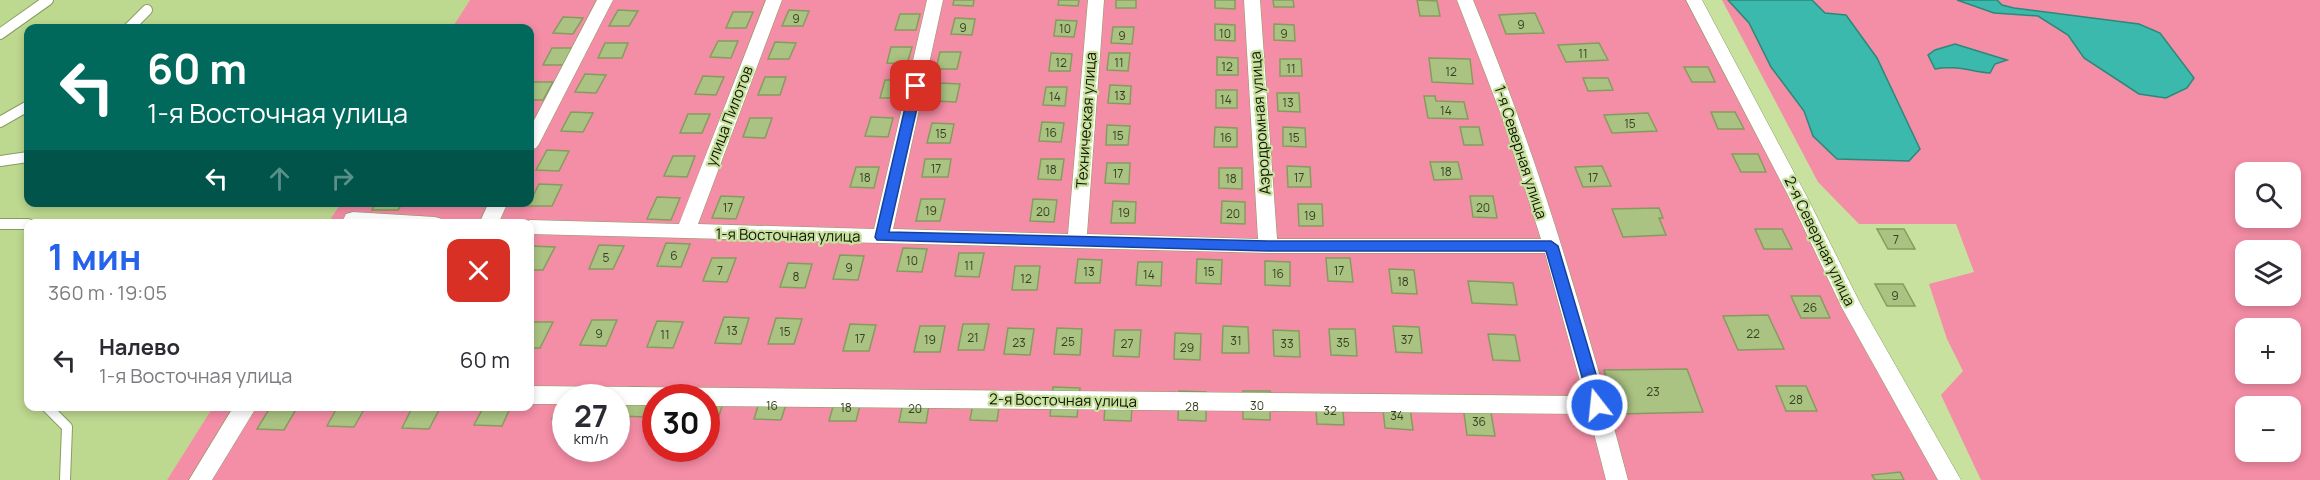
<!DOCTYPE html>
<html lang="ru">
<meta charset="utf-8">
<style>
body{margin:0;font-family:Manrope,sans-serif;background:#f2f2f3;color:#2b2b33;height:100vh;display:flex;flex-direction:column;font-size:22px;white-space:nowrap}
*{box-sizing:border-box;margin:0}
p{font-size:20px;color:#7c7c81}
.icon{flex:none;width:33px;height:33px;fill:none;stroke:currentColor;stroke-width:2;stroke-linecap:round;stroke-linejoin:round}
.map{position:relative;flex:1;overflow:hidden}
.sheet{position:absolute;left:24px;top:219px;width:510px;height:192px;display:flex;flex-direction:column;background:#fff;border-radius:12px;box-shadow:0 3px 9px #0003}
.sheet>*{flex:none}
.banner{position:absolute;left:24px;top:24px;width:510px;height:183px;border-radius:12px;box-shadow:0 3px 9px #0003;background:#00695c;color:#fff;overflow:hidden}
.fabs{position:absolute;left:2235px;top:162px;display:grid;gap:12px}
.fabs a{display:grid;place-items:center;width:66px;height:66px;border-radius:12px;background:#fff;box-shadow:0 3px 9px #0003;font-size:30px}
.speed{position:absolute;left:552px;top:384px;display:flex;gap:12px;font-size:30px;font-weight:700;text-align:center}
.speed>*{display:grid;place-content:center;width:78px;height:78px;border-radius:50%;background:#fff;box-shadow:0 3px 9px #0003;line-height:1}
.speed small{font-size:15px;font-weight:400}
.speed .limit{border:9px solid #d22;background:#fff;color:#111}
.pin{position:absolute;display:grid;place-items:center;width:51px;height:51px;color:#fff;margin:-26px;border-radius:12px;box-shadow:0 3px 9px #0006}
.me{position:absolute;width:66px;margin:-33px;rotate:344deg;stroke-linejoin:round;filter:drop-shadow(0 0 4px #0008)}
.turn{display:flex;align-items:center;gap:21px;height:126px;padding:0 24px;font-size:27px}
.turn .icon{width:78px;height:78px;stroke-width:2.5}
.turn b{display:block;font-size:42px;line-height:51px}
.lanes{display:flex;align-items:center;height:57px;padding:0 24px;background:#0003;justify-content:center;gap:30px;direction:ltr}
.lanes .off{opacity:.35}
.round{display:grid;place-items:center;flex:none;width:63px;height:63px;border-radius:12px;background:#f2f2f3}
.summary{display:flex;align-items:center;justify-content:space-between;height:102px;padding:0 24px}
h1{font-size:36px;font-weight:700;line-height:45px;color:#2563eb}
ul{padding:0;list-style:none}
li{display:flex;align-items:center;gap:18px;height:78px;padding:0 24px}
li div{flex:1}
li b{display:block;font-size:22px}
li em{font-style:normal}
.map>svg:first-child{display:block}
</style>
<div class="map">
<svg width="2320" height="480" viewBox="0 0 2320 480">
<rect width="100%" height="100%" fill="#c8e19f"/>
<path fill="#bdd88f" d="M0 0H470L452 28H28V202L341 203 328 223 28 224V406L213 407 167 480H0Z"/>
<g fill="#f48da6" fill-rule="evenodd">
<path d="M470 0H1695L1941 480H167L213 407 530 406V224L328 223 341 203 530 202V28H452ZM566 398H616V448H566ZM656 398H706V448H656Z"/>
<path d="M1722 0H2320V480H1981L1941 395 1963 371 1947 339 1929 284 1974 272 1956 224H1859L1818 182ZM2246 172H2290V218H2246ZM2246 250H2290V296H2246ZM2246 328H2290V374H2246ZM2246 406H2290V452H2246Z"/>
</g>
<g fill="#3ab9ac" stroke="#2d8879" stroke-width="1.5">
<path d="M1728 0H1812L1825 13 1846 15 1877 58 1920 149 1909 161 1837 159 1813 136 1804 111 1771 67 1749 23Z"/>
<path d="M1957 0H1997L2002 5 2014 8 2139 24 2160 33 2194 78 2187 88 2166 98 2139 94 2084 58 2068 35 2038 16 1994 13Z"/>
<path d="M1955 44 2007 60 1995 64 1990 73C1970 71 1953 65 1935 69L1928 55 1935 50Z"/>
</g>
<g fill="#aac282" stroke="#869c5e" stroke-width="1.5">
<path d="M954 0H974L973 6 953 5Z"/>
<path d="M1059 0H1079L1078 6 1058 5Z"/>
<rect x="1116" y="0" width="20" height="8"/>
<path d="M1215 0H1235V9L1215 8Z"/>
<path d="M1273 0H1293L1294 7H1274Z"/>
<path d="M1417 0 1437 1 1440 16H1420Z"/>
<path d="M618 10 638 11 629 26H609Z"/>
<path d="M789 10 809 11 803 26H782Z"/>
<path d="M733 12H753L746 28H726Z"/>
<path d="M1535 13 1544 33 1506 34 1499 15Z"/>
<path d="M900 14H920L916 30H895Z"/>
<path d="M563 17 583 18 573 34 553 33Z"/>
<path d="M955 18 975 19 972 35 951 34Z"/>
<path d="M1056 20 1077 21 1074 37 1054 36Z"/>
<path d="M1215 24 1235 25V41L1215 40Z"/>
<path d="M1274 24 1294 25 1295 41 1274 40Z"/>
<path d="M1113 27H1134L1132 44 1111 43Z"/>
<path d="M718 41H738L731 58 710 57Z"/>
<path d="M775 42 796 43 789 59H768Z"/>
<path d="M605 43H628L622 58H598Z"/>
<path d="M1599 43 1608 60 1566 62 1558 45Z"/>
<path d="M891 47H912L907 64 887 63Z"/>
<path d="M552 48H573L563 65H543Z"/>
<path d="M940 52H961L957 69H936Z"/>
<path d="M1051 53 1072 54 1070 71H1049Z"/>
<path d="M1109 53H1130L1128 71 1107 70Z"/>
<path d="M1217 57 1238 58V75H1217Z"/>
<path d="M1429 58 1470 59 1473 84 1432 82Z"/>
<path d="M1280 59H1301L1302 76H1280Z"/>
<path d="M1684 67H1708L1715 82H1692Z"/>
<path d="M585 74 606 75 596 93 575 92Z"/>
<path d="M703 76 724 77 716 95 695 94Z"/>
<path d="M765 77H786L780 95H758Z"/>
<path d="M1583 78H1608L1613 90 1588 91Z"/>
<path d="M885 80H906L901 98H880Z"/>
<path d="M532 82H553L543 100H530Z"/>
<path d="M939 83 960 84 956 102 934 101Z"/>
<path d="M1110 85 1131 86 1130 104 1108 103Z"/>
<path d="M1046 87H1067L1065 106 1043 105Z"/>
<rect x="1216" y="90" width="21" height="18"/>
<path d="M1277 93H1299L1300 112 1278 111Z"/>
<path d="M1424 96H1435L1436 101 1464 102 1468 119 1428 118Z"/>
<path d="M571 112 593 113 583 132 561 131Z"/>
<path d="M1711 112H1735L1744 129H1718Z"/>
<path d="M1648 113 1657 131 1612 133 1604 115Z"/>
<path d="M688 114H710L702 133H680Z"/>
<path d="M871 117 893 118 888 137 865 136Z"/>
<path d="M750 118H772L765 138 743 137Z"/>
<path d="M1042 122 1064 123 1061 142 1039 141Z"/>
<path d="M932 123 954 124 950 143H927Z"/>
<path d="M1107 125 1130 126 1128 145H1106Z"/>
<path d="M1215 127 1237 128V147H1214Z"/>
<path d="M1283 127 1305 128 1306 147 1283 146Z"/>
<path d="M1460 127H1479L1483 145H1464Z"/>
<path d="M547 150 569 151 559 171 536 170Z"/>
<path d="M1732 154H1758L1766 172H1741Z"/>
<path d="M673 156H695L687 177 664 176Z"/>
<path d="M925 159H951L948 177H922Z"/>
<path d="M1041 159H1064L1061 180 1038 179Z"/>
<path d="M1430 162H1458L1462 179 1434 180Z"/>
<path d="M1107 163H1130L1129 184 1105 183Z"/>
<path d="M1287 166 1310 167 1311 187H1288Z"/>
<path d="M1602 166 1611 186 1583 187 1575 167Z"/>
<path d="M856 167H879L874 188 850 187Z"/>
<path d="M1219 168H1242V189L1219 188Z"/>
<path d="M539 184 562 185 552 206H528Z"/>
<path d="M721 196 744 197 736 219 712 218Z"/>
<path d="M1470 196H1493L1497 218 1473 217Z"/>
<path d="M657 197 680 198 671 220 647 219Z"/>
<path d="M921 199H945L940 221H916Z"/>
<path d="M1033 199 1057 200 1054 222 1030 221Z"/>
<path d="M1113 201 1136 202 1135 223H1111Z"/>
<path d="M1222 201 1245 202V224L1221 223Z"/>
<path d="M376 202H403L398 210H372Z"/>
<path d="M1298 204H1322L1323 226H1299Z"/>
<path d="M1659 208 1663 218H1659L1666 235 1623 237 1612 209Z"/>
<path d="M1755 229H1782L1792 249H1764Z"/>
<path d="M1877 229H1904L1915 249H1888Z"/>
<path d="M666 243 690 244 681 267 657 266Z"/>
<path d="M599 245 624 246 613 269H589Z"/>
<path d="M531 246 555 247 543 270H530Z"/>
<path d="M903 248 927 249 922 272 897 271Z"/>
<path d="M959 253H984L979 277 955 276Z"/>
<path d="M840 255 864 256 858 280 833 279Z"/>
<path d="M712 258H736L727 282 703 281Z"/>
<path d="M1326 258H1350L1353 282 1328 281Z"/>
<path d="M1078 259 1102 260 1100 283H1075Z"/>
<path d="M1197 259 1222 260 1221 284 1196 283Z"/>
<path d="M1265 261 1290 262V286L1265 285Z"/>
<path d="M1138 262H1162L1161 286 1136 285Z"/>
<path d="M788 263 812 264 805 288 780 287Z"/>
<path d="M1015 266H1040L1037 290H1012Z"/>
<path d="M1389 269 1414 270 1417 294 1392 293Z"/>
<path d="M1468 281 1513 283 1517 305 1472 303Z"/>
<path d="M1875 284H1903L1915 306H1887Z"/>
<path d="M1791 296H1820L1830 318H1801Z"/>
<path d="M1768 315 1784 349 1738 350 1723 316Z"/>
<path d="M724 317 749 318 741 344 715 343Z"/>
<path d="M776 318 802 319 794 344H768Z"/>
<path d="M592 320H617L606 346 580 345Z"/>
<path d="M657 321 683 322 673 348 647 347Z"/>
<path d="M530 322H553L540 348H530Z"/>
<path d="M850 324 876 325 869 351H843Z"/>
<path d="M963 324H989L984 350H958Z"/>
<path d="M920 326H945L940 352H914Z"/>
<path d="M1223 326 1248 327 1249 353H1222Z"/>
<path d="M1393 326 1419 327 1422 353 1396 352Z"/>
<path d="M1008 328 1034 329 1030 355 1004 354Z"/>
<path d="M1057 328 1082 329 1080 355 1054 354Z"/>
<path d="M1329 329H1355L1357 356 1331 355Z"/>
<path d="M1115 330H1141L1139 357 1113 356Z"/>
<path d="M1273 330 1299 331 1300 357 1274 356Z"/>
<path d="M1175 333 1201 334 1200 360 1174 359Z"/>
<path d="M1488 334 1515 335 1520 361 1493 360Z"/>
<path d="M1687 369 1703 412 1618 414 1604 370Z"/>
<path d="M1776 386H1806L1817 411H1786Z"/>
<path d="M631 387 658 388 647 417 620 416Z"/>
<path d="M1053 387 1080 388 1077 417 1050 416Z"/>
<path d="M564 390 566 419H552Z"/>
<path d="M727 390 718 419 706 418V398Z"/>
<path d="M763 390 790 392 781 420 754 419Z"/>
<path d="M1179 391 1206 392V421L1178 420Z"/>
<path d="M1243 391H1270V420L1243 419Z"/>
<path d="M837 392 863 393 856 421H829Z"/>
<path d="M975 392 1001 393 997 421 970 420Z"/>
<path d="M1106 392 1133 393 1131 421 1104 420Z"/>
<path d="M905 393 931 394 926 423 899 422Z"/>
<path d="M1315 396H1342L1344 425 1317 424Z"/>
<path d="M1382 400 1409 401 1413 430 1385 428Z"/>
<path d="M271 406H298L284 430 257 429Z"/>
<path d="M338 406H366L354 427 327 426Z"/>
<path d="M413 406H441L429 429 402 428Z"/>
<path d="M484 406H511L502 426 474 425Z"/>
<path d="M1463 406 1490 407 1495 436 1467 435Z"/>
<path d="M1900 472 1904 480H1875L1872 475Z"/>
</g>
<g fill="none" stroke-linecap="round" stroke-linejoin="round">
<defs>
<g id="service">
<path d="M129 28 147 10"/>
<path d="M0 34 48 0"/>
<path d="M0 122 28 106"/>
<path d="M0 161 28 157"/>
<path d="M0 224H28"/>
<path d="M46 406 67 427 65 480"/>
</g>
<g id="minor">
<path d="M597 0H613L539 144 536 148 530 150V128Z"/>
<path d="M766 0H782L698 224 874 229 927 0H943L893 229 1068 234 1088 0H1104L1087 234 1258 239 1244 0H1260L1277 239H1541L1502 117 1457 0H1473C1538 156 1585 317 1628 480H1606L1589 414 706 406V398H656V405H616V398H566V404H530V386L1584 396 1545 253H1268L530 234V224H522L530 220 679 224Z"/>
<path d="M1686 0H1702L1806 195 1861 305 1961 480H1938L1842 308 1788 195Z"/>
<path d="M489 202H508L498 224H479Z"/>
<path d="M353 212 435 217 442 219 444 224H341L346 214Z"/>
<path d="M234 406H257L212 480H189Z"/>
</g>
</defs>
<use href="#service" stroke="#879e5f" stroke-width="12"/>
<use href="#minor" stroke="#879e5f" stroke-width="1"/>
<use href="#service" stroke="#fff" stroke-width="10"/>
<use href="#minor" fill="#fff" fill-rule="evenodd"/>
</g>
<path fill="#2563eb" stroke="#184099" stroke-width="1.5" d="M916 82 922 86 889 232 1268 241H1551L1558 246 1605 405 1597 411 1590 405 1546 251H1268L877 240 875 237 910 86Z"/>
<g text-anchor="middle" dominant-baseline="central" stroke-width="4.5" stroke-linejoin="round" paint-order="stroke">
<g font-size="12" fill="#364121">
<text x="796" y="18">9</text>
<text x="1521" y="24">9</text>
<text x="963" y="27">9</text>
<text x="1065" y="28">10</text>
<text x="1225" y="33">10</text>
<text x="1284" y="33">9</text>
<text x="1122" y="35">9</text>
<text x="1583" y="53">11</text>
<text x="1061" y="62">12</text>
<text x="1119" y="62">11</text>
<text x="1227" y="66">12</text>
<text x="1291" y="68">11</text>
<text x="1451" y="71">12</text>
<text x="1120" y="95">13</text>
<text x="1055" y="96">14</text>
<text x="1226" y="99">14</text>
<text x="1288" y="102">13</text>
<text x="1446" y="110">14</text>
<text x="1630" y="123">15</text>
<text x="1051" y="132">16</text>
<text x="941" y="133">15</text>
<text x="1118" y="135">15</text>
<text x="1226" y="137">16</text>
<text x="1294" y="137">15</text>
<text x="936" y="168">17</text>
<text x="1051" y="169">18</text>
<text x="1446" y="171">18</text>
<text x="1118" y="173">17</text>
<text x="865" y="177">18</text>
<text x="1299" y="177">17</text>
<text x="1593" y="177">17</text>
<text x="1231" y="178">18</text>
<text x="728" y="207">17</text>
<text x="1483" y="207">20</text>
<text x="931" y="210">19</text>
<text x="1043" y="211">20</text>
<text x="1124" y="212">19</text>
<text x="1233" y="213">20</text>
<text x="1310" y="215">19</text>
<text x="1896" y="239">7</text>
<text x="674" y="255">6</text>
<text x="606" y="257">5</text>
<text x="912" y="260">10</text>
<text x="969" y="265">11</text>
<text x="849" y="267">9</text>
<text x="720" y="270">7</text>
<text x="1339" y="270">17</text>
<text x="1089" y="271">13</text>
<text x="1209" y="271">15</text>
<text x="1278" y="273">16</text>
<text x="1149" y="274">14</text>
<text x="796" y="276">8</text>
<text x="1026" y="278">12</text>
<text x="1403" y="281">18</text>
<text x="1895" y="295">9</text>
<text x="1810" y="307">26</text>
<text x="732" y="330">13</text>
<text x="785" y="331">15</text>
<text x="599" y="333">9</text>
<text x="1753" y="333">22</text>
<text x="665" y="334">11</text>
<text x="973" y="337">21</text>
<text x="860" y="338">17</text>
<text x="930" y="339">19</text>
<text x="1407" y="339">37</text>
<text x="1236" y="340">31</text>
<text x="1068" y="341">25</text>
<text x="1019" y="342">23</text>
<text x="1343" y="342">35</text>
<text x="1127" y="343">27</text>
<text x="1287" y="343">33</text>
<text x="1187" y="347">29</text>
<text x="1653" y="391">23</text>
<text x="1796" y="399">28</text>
<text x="772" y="405">16</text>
<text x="1257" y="405">30</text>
<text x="1192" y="406">28</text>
<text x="846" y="407">18</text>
<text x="915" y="408">20</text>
<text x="1330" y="410">32</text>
<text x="1397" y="415">34</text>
<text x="1479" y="421">36</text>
</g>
<g font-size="15" fill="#0f1601" stroke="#c8e19f">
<text transform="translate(729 116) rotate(-69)">улица Пилотов</text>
<text transform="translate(1086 120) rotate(-86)">Техническая улица</text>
<text transform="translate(1260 123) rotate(-94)">Аэродромная улица</text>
<text transform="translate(1521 152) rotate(72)">1-я Северная улица</text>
<text transform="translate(788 235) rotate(1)">1-я Восточная улица</text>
<text transform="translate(1820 241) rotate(64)">2-я Северная улица</text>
<text transform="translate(1063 400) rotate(1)">2-я Восточная улица</text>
</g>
</g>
</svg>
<div class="fabs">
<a><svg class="icon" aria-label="search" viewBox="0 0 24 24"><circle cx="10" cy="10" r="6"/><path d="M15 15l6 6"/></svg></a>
<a><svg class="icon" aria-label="layers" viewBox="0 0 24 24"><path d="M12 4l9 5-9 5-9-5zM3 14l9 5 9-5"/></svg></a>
<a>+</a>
<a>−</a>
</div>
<div class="speed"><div>27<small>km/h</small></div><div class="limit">30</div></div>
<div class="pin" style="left:916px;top:86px;background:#d93025"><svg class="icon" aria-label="arrive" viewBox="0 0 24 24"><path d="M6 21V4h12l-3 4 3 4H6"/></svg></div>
<svg class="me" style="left:1597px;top:405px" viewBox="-20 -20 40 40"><circle r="17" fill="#2563eb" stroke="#fff" stroke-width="3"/><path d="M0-11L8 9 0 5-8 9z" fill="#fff"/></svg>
<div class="banner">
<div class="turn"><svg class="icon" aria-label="left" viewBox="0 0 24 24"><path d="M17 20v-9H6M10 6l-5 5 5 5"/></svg><div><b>60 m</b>1-я Восточная улица</div></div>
<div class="lanes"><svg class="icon" aria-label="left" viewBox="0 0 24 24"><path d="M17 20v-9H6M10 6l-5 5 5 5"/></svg><svg class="icon off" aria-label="ahead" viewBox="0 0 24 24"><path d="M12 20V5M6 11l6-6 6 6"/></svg><svg class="icon off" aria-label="right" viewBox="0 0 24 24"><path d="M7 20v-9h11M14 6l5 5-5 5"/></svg></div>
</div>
<section class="sheet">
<div class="summary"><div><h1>1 мин</h1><p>360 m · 19:05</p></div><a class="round" style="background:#d93025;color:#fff"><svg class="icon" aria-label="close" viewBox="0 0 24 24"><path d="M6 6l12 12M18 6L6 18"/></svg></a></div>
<ul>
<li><svg class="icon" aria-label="left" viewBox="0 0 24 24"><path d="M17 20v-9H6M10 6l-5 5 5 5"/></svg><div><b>Налево</b><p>1-я Восточная улица</p></div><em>60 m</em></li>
</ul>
</section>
</div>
